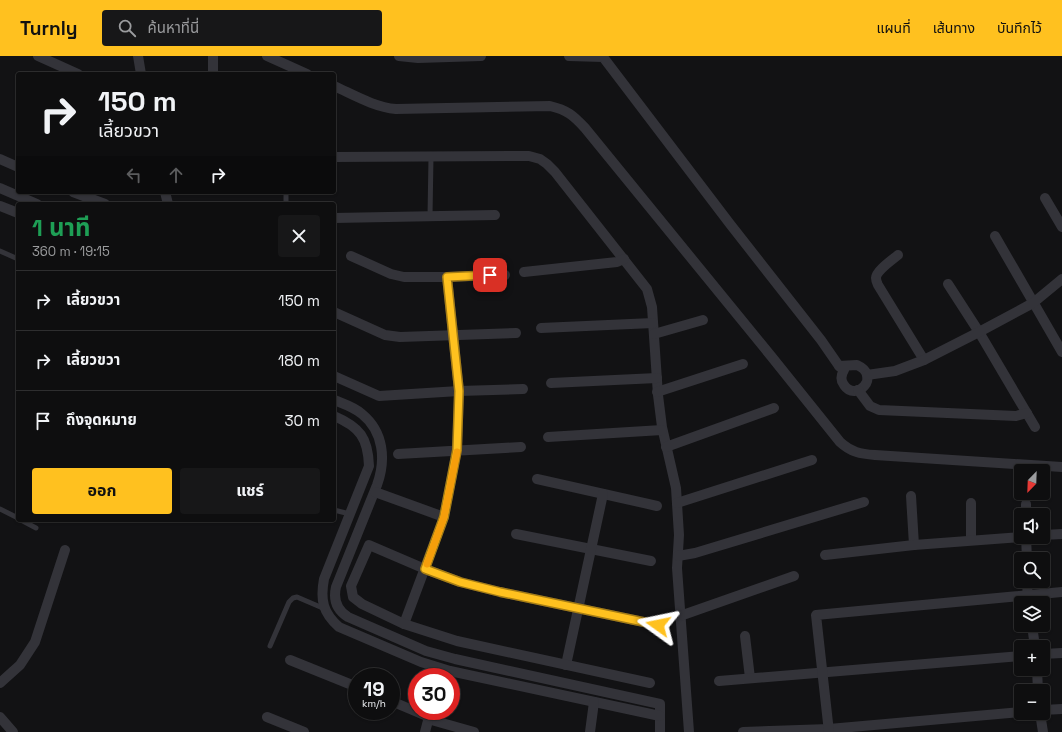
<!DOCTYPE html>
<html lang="th">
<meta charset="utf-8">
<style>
body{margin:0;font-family:"Space Grotesk","Noto Sans Thai",sans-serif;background:#171718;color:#f1f3f6;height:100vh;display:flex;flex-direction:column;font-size:15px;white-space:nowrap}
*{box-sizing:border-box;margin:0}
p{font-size:13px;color:#9b9c9e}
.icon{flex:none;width:22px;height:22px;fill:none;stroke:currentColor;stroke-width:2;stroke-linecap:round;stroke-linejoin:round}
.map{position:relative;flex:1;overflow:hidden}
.drawer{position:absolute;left:16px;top:146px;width:320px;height:320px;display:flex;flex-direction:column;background:#0e0e0f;border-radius:4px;box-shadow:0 1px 3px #0004,0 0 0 1px #2e2e2f}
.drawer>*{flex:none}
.top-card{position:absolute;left:16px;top:16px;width:320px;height:122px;border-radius:4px;box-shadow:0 1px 3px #0004,0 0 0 1px #2e2e2f;background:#0e0e0f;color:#f1f3f6;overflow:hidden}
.needle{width:26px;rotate:203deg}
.controls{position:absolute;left:1014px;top:408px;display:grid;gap:8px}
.controls a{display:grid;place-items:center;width:36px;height:36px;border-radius:4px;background:#0e0e0f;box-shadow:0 1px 3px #0004,0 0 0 1px #2e2e2f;font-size:20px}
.speed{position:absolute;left:348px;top:612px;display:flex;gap:8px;font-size:20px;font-weight:700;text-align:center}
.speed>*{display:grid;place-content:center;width:52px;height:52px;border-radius:50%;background:#0e0e0f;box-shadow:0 1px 3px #0004,0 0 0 1px #2e2e2f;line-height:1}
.speed small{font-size:10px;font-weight:400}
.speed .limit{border:6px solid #d22;background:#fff;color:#111}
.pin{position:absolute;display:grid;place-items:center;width:34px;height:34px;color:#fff;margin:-17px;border-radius:8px;box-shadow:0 2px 6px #0006}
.me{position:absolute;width:44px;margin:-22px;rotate:282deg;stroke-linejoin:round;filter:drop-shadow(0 0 3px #0008)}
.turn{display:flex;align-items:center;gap:14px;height:84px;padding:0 16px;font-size:18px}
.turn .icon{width:52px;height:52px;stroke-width:2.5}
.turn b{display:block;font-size:28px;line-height:34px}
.lanes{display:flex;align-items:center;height:38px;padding:0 16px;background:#0003;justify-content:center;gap:20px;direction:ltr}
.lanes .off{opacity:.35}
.round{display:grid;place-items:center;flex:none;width:42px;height:42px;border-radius:4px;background:#171718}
.head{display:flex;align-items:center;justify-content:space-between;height:68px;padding:0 16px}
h1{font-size:24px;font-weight:700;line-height:30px;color:#1e9e55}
.action{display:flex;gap:8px;margin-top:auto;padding:8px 16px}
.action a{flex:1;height:46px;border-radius:4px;background:#ffc11f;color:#111;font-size:16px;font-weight:700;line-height:46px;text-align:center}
.action a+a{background:#171718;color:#f1f3f6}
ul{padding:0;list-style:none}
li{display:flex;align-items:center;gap:12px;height:60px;padding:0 16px;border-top:1px solid #2e2e2f}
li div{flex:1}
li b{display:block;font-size:15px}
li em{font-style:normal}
header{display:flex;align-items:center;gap:24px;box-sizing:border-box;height:56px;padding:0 20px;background:#ffc11f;color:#111}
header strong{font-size:19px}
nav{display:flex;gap:22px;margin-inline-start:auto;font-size:14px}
.search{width:280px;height:36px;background:#171718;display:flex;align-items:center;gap:10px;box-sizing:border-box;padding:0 14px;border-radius:4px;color:#9b9c9e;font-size:15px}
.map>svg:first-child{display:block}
</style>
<header>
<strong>Turnly</strong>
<div class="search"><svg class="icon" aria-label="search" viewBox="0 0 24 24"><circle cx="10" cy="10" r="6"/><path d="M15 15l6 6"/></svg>ค้นหาที่นี่</div>
<nav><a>แผนที่</a><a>เส้นทาง</a><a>บันทึกไว้</a></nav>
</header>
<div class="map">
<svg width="1062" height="676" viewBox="0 0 1062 676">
<rect width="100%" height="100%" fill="#121214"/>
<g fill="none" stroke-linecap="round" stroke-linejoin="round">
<g stroke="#333339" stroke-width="5">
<path d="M286 148V136"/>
<path d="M430 160 431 101"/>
<path d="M0 195 18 203"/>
<path d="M0 453 18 462"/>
<path d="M334 454 350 458"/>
<path d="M21 464 36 472"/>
<path d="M270 590 289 546 293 542 297 541 325 553"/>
</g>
<g stroke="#333339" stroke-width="10">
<path d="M38 0 78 18"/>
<path d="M138 0 141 18"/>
<path d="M213 0V18"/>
<path d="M267 0 307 18"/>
<path d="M399 0 418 2 481 0"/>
<path d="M569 0 603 1 730 168 821 284 839 310"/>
<path d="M334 30C354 39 374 51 396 53L550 50C567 54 573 59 585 72L771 300 840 386C851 396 860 398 875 399L1062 411"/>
<path d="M334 101 529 100 540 103 547 108 555 116 647 233 652 251 658 339 662 371 676 432 679 479 677 512 689 676"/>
<path d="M0 103 18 111"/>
<path d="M0 132 37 148"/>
<path d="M73 136 105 148"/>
<path d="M165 136 168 148"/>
<path d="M1045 142 1062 171"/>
<path d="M0 150 18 157"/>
<path d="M334 162 495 159"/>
<path d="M995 180 1062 296"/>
<path d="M898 199C892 204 876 215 876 222 876 225 877 227 878 229L924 304"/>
<path d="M351 200 391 218 404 221H447L505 219"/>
<path d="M524 216 617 206 624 203"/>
<path d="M948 228 979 276 1035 371"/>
<path d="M334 256 385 279 400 281 516 277"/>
<path d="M541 272 653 267"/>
<path d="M654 278 703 264"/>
<path d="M857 309C882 320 856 347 844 329 840 324 841 319 844 314L839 310Z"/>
<path d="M867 319 895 315 924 304 979 276 1033 247 1062 223"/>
<path d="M334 320 379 340 459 335 523 333"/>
<path d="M551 327 657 322"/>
<path d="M858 334 870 350 879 354 1016 360 1027 357"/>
<path d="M657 336 743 308"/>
<path d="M334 344C344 348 354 351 362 358 384 376 386 404 377 429L336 531C333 544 337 554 348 561L426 595 455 603 660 648V676"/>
<path d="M334 360C360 371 368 382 369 410L324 523C320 544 323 557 339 571L421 606 450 615 660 660"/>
<path d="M548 381 662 374"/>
<path d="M666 391 774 352"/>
<path d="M398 398 521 391"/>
<path d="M537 423 657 450"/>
<path d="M375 436 444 461"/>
<path d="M911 440 914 489"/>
<path d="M677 447 812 404"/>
<path d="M971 447V484"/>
<path d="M1026 448V459"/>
<path d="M516 478 651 505"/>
<path d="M1043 479 1062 478"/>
<path d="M1026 481 1027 503"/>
<path d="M825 499 914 489 1021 481"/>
<path d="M678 500 695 497 864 446"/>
<path d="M1027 525 1028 547"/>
<path d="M680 560 794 520"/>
<path d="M404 568 444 461 457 394 459 335 447 221"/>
<path d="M1032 569 1035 591"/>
<path d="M745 580 750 622"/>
<path d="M1043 598 1062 597"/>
<path d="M290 604 357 631"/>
<path d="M566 609 603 438"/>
<path d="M1037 613 1038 635"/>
<path d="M719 625 1021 600"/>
<path d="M0 627 20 609 35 586 65 494"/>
<path d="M650 627 457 585 404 568 362 548 353 541 351 530 369 489 425 513 460 526 500 536 658 569"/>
<path d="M391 645 429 661"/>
<path d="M1043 654 1062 653"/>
<path d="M1040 657 1043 676"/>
<path d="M0 661 13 676"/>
<path d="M267 661 304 676"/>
<path d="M428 663 474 676"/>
<path d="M425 676 430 657"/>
<path d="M590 676 594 646"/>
<path d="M743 676 829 673 1021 656"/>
<path d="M829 676 816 559 1062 536"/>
</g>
</g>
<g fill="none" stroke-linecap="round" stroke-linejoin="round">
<defs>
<path id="route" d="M490 219 447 221 459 335 457 394 444 461 425 513 460 526 500 536 658 569"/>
</defs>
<use href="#route" stroke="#a67d14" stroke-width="10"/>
<use href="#route" stroke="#ffc11f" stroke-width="7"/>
<path stroke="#f59e0b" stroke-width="7" d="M427 508 444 461 457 396"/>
</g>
</svg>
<div class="controls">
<a><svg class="needle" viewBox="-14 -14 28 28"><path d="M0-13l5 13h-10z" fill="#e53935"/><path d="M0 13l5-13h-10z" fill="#9b9c9e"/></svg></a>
<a><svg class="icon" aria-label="sound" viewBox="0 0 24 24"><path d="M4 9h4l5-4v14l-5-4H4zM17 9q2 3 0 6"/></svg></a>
<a><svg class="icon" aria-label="search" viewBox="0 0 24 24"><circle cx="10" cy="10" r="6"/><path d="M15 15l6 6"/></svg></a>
<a><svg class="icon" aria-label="layers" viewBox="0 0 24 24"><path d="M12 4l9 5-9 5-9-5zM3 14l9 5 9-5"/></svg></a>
<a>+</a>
<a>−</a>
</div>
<div class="speed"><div>19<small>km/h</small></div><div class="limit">30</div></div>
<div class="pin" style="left:490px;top:219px;background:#d93025"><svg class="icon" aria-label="arrive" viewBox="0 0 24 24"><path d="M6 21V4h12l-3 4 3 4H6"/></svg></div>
<svg class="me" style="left:658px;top:569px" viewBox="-20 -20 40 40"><path d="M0-17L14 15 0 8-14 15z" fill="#ffc11f" stroke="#fff" stroke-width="4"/></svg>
<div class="top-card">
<div class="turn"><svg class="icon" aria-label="right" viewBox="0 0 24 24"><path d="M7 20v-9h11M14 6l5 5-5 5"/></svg><div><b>150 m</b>เลี้ยวขวา</div></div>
<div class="lanes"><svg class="icon off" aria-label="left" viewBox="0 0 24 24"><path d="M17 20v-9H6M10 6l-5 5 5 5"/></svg><svg class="icon off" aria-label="ahead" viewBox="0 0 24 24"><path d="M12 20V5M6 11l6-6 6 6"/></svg><svg class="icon" aria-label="right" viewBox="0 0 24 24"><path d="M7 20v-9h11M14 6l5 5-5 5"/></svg></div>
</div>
<section class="drawer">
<div class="head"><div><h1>1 นาที</h1><p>360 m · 19:15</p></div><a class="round"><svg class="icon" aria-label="close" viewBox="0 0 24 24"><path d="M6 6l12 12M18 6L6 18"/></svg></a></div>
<ul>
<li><svg class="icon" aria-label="right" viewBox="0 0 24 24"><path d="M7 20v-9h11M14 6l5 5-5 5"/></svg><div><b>เลี้ยวขวา</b></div><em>150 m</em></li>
<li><svg class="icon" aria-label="right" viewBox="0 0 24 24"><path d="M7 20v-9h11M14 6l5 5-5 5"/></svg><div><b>เลี้ยวขวา</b></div><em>180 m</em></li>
<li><svg class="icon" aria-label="arrive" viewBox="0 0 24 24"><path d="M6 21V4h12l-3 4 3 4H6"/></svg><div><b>ถึงจุดหมาย</b></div><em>30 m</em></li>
</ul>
<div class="action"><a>ออก</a><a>แชร์</a></div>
</section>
</div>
